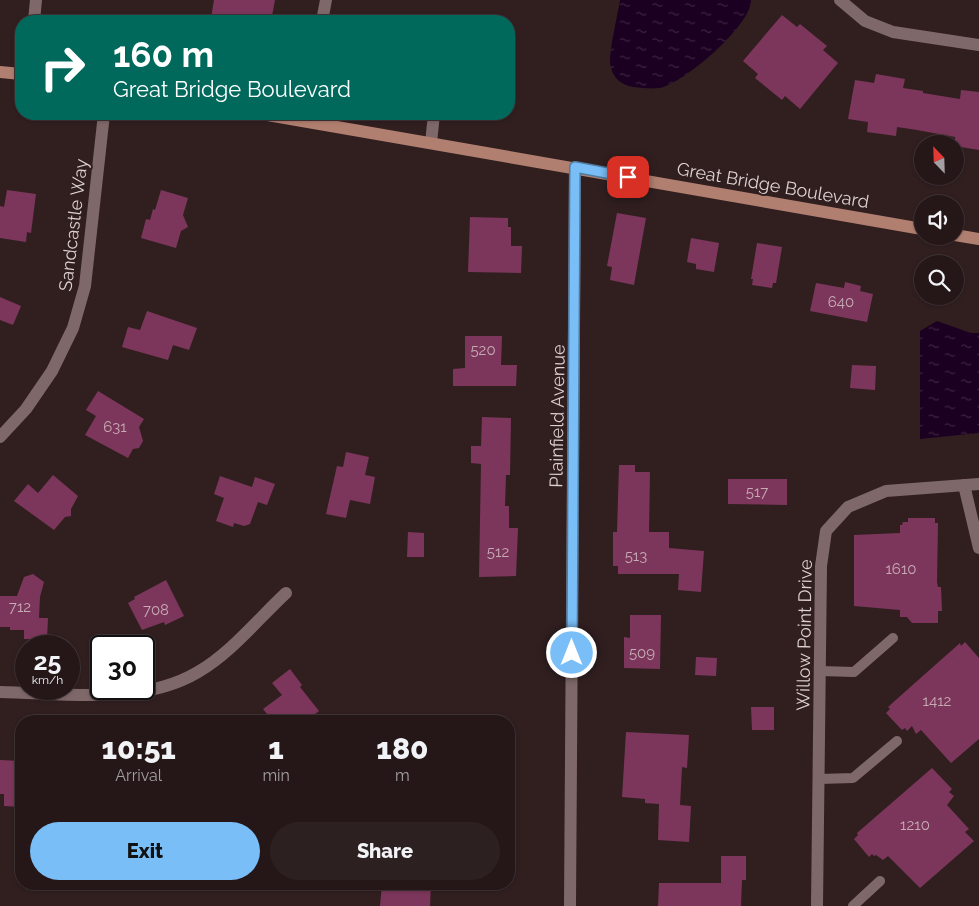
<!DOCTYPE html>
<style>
body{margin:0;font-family:Raleway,sans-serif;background:#2d2021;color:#f1f3f6;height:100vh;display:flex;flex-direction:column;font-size:19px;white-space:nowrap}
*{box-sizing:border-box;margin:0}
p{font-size:16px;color:#a39fa2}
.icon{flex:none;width:28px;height:28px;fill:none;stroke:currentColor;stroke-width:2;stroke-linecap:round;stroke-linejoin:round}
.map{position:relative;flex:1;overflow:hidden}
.panel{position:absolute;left:15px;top:715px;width:500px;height:175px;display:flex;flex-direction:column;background:#251718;border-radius:20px;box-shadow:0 1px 4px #0004,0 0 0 1px #423637}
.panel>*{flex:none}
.guide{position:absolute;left:15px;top:15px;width:500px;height:105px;border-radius:20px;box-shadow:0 1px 4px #0004,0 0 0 1px #423637;background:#00695c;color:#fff;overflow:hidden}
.needle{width:32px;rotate:337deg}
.fabs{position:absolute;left:914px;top:135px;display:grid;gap:10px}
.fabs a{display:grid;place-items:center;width:50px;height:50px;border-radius:50%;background:#251718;box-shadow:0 1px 4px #0004,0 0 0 1px #423637;font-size:25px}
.speed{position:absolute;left:15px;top:635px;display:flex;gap:10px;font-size:25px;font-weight:700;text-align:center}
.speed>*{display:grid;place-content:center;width:65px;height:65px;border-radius:50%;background:#251718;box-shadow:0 1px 4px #0004,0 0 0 1px #423637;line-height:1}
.speed small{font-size:12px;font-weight:400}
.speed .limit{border:2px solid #111;border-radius:8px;background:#fff;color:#111}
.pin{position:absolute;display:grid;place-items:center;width:42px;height:42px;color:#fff;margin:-21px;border-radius:10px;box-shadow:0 2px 8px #0006}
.me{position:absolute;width:55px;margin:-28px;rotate:0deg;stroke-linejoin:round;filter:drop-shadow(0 0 4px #0008)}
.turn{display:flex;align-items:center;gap:18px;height:105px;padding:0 15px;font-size:22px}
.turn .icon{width:65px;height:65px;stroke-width:2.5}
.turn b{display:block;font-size:35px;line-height:42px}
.eta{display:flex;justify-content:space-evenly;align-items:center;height:85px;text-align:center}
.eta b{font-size:30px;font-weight:800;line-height:35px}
.button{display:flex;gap:10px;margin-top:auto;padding:10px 15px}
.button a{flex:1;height:58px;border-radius:30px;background:#7abef8;color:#111;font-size:20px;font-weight:800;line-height:58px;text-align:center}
.button a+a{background:#2d2021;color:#f1f3f6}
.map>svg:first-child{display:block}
</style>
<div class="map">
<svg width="979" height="906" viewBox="0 0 979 906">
<defs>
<pattern id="water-ripples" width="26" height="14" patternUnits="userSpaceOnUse" patternTransform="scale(1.25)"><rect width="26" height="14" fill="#1c0021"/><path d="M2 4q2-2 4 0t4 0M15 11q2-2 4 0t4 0" fill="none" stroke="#3d2440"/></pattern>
</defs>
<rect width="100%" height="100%" fill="#311f20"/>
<g fill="url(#water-ripples)">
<path d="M620 0H751C752 25 684 83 660 88 651 89 642 88 633 87 622 85 614 79 611 68 607 57 618 14 620 0Z"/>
<path d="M937 321 971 333H979V433L920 439V331Z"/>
</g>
<g fill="#7c365b">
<path d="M214 0H275L271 21H225L211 18Z"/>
<path d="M782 15 797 27 800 24 827 46 823 50 838 63 800 109 785 96 782 100 755 78 758 74 743 61Z"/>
<path d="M876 74 905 79 903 88 923 91V93L960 99 961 90 979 92V150L955 146V137L917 130 897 127 896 136 867 132 868 122 848 119 855 80 874 83Z"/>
<path d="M7 190 36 194 31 233 27 232 26 242 0 238V206L4 207Z"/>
<path d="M161 190 188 198 183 215 188 227 181 231 176 248 141 238 146 219 150 220 153 209 155 210Z"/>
<path d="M617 213 646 218 634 285 610 280 612 267 607 266Z"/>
<path d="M470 217 508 218V227H511V246H522L521 273 468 272Z"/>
<path d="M691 238 719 243 714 272 696 269V264L687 262Z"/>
<path d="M757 243 782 247 776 283H773L772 288 752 285 753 279H751Z"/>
<path d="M845 282 861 286 860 291 873 294 867 322 810 311 816 283 844 288Z"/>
<path d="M0 297 21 306 13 325 0 320Z"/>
<path d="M147 311 197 328 189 350 173 345 168 360 122 347 128 327 140 330Z"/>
<path d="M465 336H502L501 365H517L516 386H453V369L465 368Z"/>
<path d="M852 365 876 366 875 390 850 388Z"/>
<path d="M98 391 144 419 139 427 143 441 139 448 133 449 128 458 85 435 96 416 86 410Z"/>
<path d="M482 417 511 418 510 475H506L505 506H509V528H518L516 576 479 577 481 464 471 463V446H481Z"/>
<path d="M346 452 369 457 365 475 375 477 370 504 350 500 346 518 326 514 337 466 343 467Z"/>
<path d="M619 465H635V472H650L649 532H669V548L704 551 701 592 678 590 679 574H618V566H613V532H617Z"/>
<path d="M53 475 78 496 71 509V516L65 517 54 530 14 501 28 484 38 493Z"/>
<path d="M220 476 252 487 255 477 275 484 267 505 258 502 250 524 244 526 234 523 233 527 216 521 224 498 214 494Z"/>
<path d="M728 479H787V505L728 504Z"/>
<path d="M908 518H935V523H938L937 582 938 587H941L942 611H938V623H912L907 617H900V610L854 606V535L900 533V525H902L903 522H908Z"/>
<path d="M408 532 424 533V557H407Z"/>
<path d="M33 574 44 582 40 597 39 618H48L47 639H24V630H10V627H0V596H17L24 577Z"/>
<path d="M166 580 184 616 165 625 164 622 142 630 128 603 135 599 134 597Z"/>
<path d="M630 615H661L660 669 624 668V637L630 638Z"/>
<path d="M965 642 979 658V739L951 763 921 730 916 734 912 726 907 731 905 728 902 730 886 713 890 709 888 707 916 682 960 643 961 646Z"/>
<path d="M696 657 717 658 716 676 695 675Z"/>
<path d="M290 669 302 685 300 687 319 711 306 721H273L263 709 282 695 272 683Z"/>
<path d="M751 707H774V730H752Z"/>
<path d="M626 732 689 735 687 768 682 767 680 805 691 806 689 842 658 840 659 804 645 803V799L622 797Z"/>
<path d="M0 760 21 761V807L4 806V794H0Z"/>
<path d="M932 768 952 789 949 792 954 796 947 805 969 829 965 832 974 841 920 888 888 856 883 860 876 855 874 856 872 854 869 857 854 839 858 835 857 833Z"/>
<path d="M721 856H746V880H742L741 906H658L659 883H721Z"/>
<path d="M382 884H431L430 906H380Z"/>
</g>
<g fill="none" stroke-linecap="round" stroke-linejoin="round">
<g stroke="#7f6869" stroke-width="10">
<path d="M820 671 854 672 893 638"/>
<path d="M819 779 853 778 897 741"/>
<path d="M853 906 880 881"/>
</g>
<g stroke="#7f6869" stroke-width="12">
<path d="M840 0 865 21 893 32 979 45"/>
<path d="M34 21 36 0"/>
<path d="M322 21 326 0"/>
<path d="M431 143 434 114"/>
<path d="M0 437 26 409 52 371 73 328 85 286 104 114"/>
<path d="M964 485 979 548"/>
<path d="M0 692C64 693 141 706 198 672 231 653 258 619 286 593"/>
<path d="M570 906 575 167"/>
<path d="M817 906 821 566 826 531 848 507 886 491 979 484"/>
</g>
<g stroke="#b17f70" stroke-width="12">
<path d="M0 72 21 74"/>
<path d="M262 114 922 229"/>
<path d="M955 235 979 239"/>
</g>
</g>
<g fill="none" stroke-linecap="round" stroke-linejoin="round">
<defs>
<path id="route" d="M572 653 575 167 628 177"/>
</defs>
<use href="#route" stroke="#4f7ca1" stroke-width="12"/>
<use href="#route" stroke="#7abef8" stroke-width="9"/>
</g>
<g text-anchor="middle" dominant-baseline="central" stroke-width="4" stroke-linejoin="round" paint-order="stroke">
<g font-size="15" fill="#c6aab4">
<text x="841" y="302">640</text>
<text x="483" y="350">520</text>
<text x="115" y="427">631</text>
<text x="757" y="492">517</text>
<text x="498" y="552">512</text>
<text x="636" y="556">513</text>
<text x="901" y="569">1610</text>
<text x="20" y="607">712</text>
<text x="156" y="610">708</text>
<text x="642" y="653">509</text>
<text x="937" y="701">1412</text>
<text x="915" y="825">1210</text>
</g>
<g font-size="18" fill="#ded1d1" stroke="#311f20">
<text transform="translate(773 185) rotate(10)">Great Bridge Boulevard</text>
<text transform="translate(73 225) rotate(-83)">Sandcastle Way</text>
<text transform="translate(557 416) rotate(-89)">Plainfield Avenue</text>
<text transform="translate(804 635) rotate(-89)">Willow Point Drive</text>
</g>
</g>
</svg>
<div class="fabs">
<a><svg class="needle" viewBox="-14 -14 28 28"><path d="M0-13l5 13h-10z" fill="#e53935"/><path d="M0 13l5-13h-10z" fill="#a39fa2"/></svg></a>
<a><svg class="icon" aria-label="sound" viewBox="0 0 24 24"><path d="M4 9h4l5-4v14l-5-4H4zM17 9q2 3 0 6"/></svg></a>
<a><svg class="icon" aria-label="search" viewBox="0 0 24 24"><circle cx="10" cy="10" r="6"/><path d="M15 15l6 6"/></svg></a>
</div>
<div class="speed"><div>25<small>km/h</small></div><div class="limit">30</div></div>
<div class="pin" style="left:628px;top:177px;background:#d93025"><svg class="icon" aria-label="arrive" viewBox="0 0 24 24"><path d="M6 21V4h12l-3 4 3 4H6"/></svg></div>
<svg class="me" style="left:572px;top:653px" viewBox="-20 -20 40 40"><circle r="17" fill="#7abef8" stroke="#fff" stroke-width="3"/><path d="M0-11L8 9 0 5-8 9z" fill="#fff"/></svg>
<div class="guide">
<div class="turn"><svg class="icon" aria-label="right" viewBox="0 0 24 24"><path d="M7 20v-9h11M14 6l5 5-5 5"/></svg><div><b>160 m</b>Great Bridge Boulevard</div></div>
</div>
<section class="panel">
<div class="eta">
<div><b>10:51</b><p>Arrival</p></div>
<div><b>1</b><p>min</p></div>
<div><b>180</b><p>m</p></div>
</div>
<div class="button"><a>Exit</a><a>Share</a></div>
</section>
</div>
